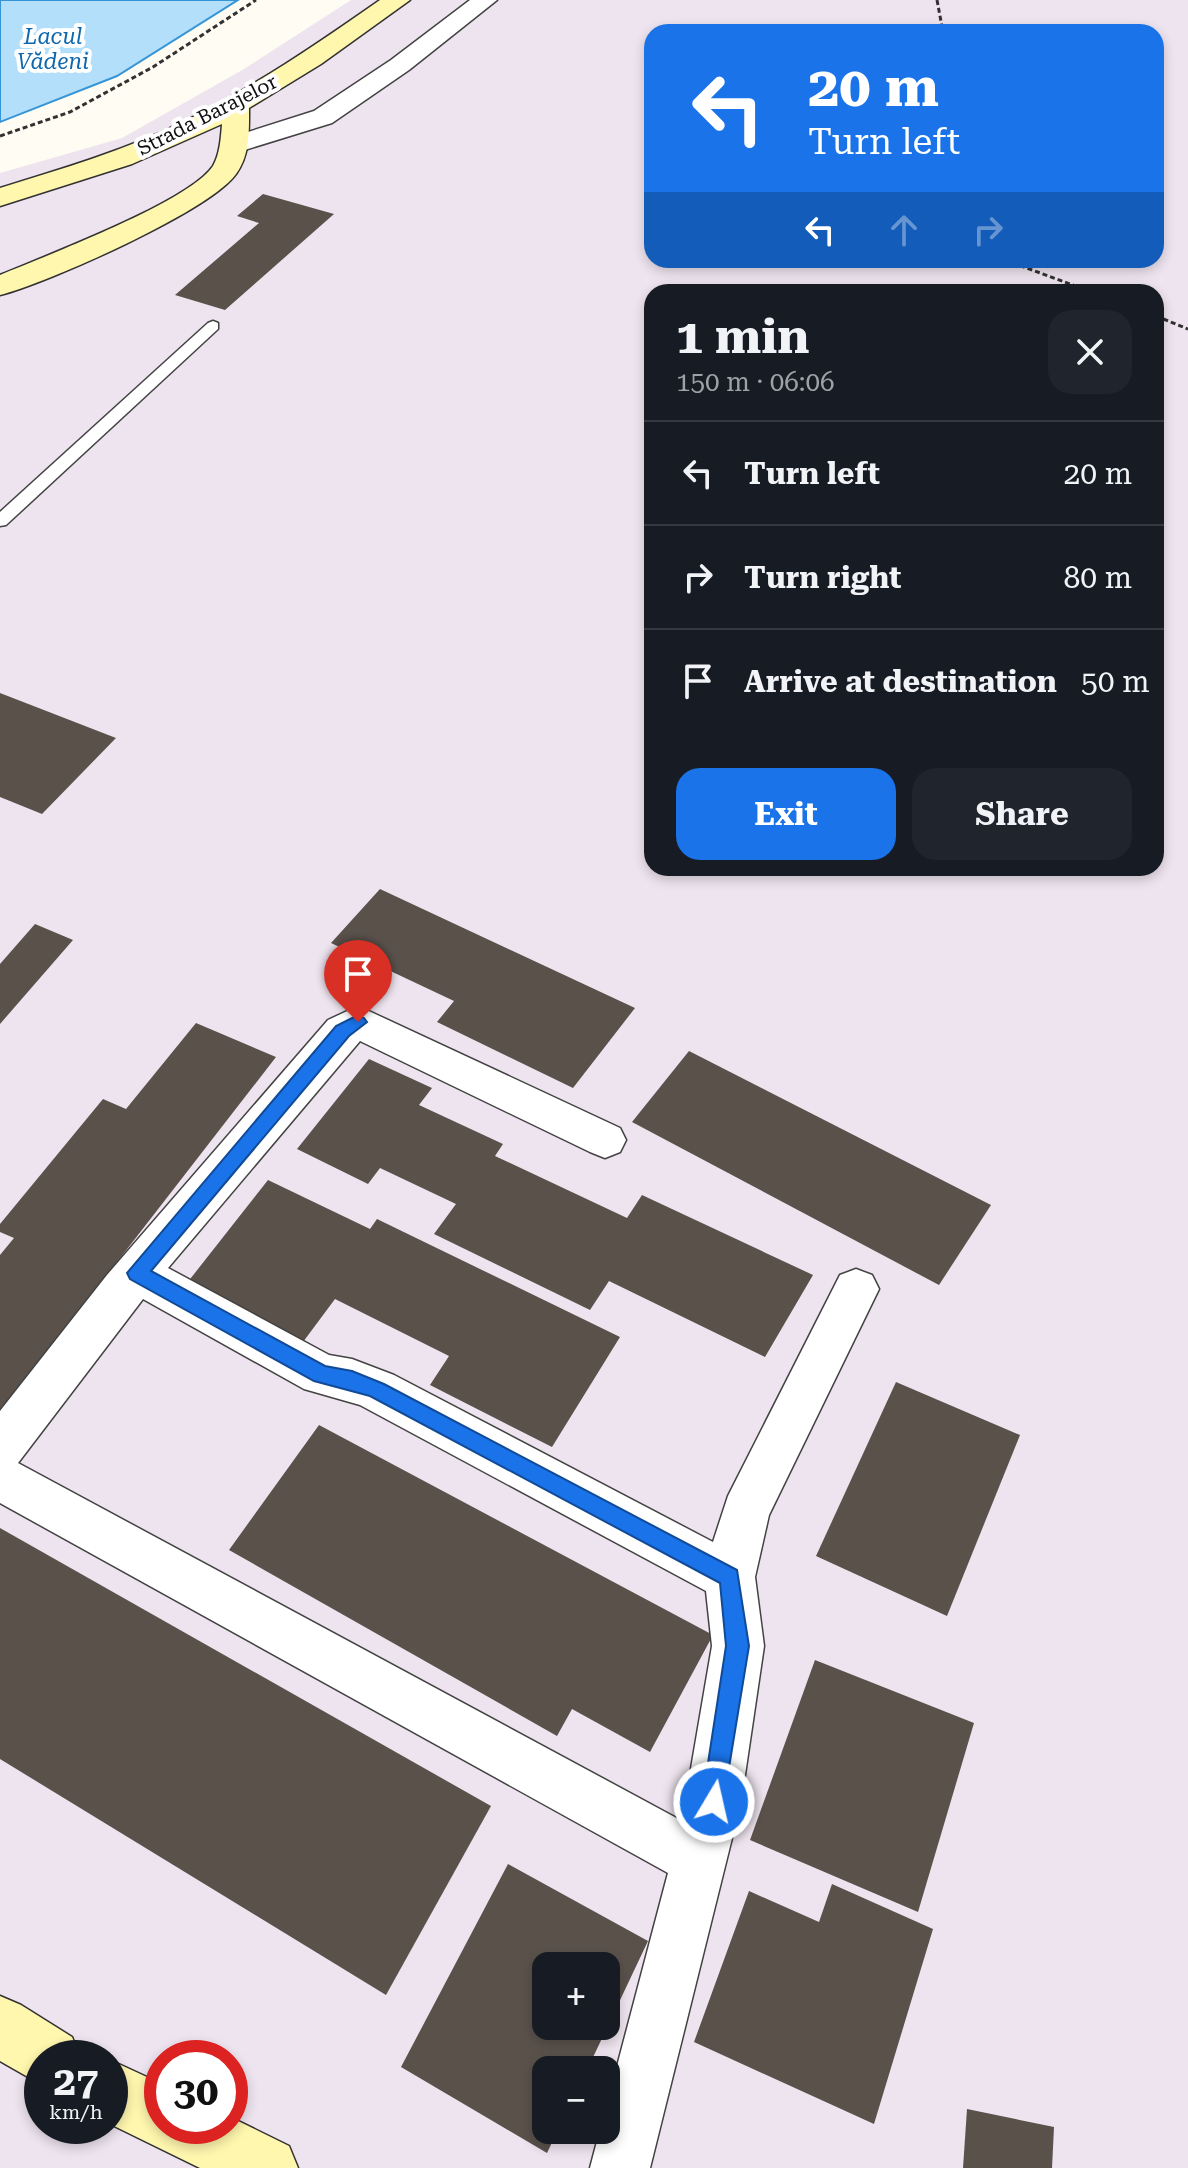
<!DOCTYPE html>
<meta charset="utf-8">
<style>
body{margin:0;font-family:"Roboto Serif",serif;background:#20242c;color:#f1f3f6;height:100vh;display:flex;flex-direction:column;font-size:30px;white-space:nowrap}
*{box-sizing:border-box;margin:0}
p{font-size:26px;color:#9ea1a6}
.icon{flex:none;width:44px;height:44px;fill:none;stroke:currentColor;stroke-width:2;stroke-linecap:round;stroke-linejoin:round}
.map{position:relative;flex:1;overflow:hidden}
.panel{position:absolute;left:644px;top:284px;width:520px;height:592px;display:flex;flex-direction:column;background:#171b24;border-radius:24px;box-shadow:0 4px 12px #0003}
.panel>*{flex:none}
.hud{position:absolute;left:644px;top:24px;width:520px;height:244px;border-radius:24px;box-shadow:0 4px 12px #0003;background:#1a73e8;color:#fff;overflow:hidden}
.fabs{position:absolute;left:532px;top:1952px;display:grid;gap:16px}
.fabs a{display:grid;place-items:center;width:88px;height:88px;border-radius:16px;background:#171b24;box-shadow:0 4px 12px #0003;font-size:40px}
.speed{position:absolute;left:24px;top:2040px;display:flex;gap:16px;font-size:40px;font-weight:700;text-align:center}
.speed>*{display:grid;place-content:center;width:104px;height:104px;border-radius:50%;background:#171b24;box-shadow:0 4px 12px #0003;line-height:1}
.speed small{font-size:20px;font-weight:400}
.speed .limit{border:12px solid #d22;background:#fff;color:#111}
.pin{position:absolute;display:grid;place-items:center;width:68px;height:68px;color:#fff;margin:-82px -34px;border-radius:50% 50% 50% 0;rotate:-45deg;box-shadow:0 0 8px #0007}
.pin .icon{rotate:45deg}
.me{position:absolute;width:88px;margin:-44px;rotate:9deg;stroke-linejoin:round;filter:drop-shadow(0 0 6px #0008)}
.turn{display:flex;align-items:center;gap:28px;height:168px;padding:0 32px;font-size:36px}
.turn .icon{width:104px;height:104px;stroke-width:2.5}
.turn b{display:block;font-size:56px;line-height:68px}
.lanes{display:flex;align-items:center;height:76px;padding:0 32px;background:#0003;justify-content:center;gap:40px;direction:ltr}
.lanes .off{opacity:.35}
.round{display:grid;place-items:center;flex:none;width:84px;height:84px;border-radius:24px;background:#20242c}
.headline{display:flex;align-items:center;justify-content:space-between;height:136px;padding:0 32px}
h1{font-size:48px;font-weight:700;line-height:60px}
.action{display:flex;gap:16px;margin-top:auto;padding:16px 32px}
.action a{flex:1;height:92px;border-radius:24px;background:#1a73e8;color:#fff;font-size:32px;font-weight:700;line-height:92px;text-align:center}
.action a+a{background:#20242c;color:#f1f3f6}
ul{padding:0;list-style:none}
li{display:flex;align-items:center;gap:24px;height:104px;padding:0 32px;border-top:2px solid #363941}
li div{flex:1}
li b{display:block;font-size:30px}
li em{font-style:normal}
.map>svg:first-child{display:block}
</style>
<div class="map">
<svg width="1188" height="2168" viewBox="0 0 1188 2168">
<rect width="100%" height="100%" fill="#fffdf3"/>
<path fill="#eee4ef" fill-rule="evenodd" d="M351 0H1188V2168H0V173L122 138 244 69ZM652 32H1156V260H652ZM652 292H1156V868H652ZM546 1966H606V2026H546ZM42 2058H110V2126H42ZM162 2058H230V2126H162ZM546 2070H606V2130H546Z"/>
<path fill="#b3dffb" stroke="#3595d7" stroke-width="2" d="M0 0H238L117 76 0 122Z"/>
<g fill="#5a514b" fill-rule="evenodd">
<path d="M263 194 334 214 225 310 175 295 259 223 237 216Z"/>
<path d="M0 693 116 738 42 814 0 797Z"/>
<path d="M380 889 635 1008 573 1088 437 1022 454 1001 331 943Z"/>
<path d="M35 924 73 940 0 1024V964Z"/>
<path d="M196 1023 276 1057 0 1413V1255L14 1238 0 1232V1224L103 1099 126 1109Z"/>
<path d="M689 1051 991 1205 939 1285 632 1122Z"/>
<path d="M369 1059 432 1088 419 1105 503 1144 495 1156 627 1218 642 1195 813 1275 765 1357 609 1281 590 1310 434 1234 456 1204 380 1168 368 1184 297 1149Z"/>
<path d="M268 1180 370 1229 377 1219 620 1337 552 1447 430 1385 449 1356 335 1299 303 1342 187 1283Z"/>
<path d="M896 1382 1020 1435 947 1616 816 1556Z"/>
<path d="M319 1425 713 1635 650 1752 572 1709 557 1736 229 1550Z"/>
<path d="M0 1528 491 1806 386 1995 0 1759Z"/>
<path d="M815 1660 974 1723 918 1912 750 1840Z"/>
<path d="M508 1864 648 1941 587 2070H546V2130H558L547 2153 401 2067ZM546 1966H606V2026H546Z"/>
<path d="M832 1884 933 1929 874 2124 694 2042 749 1891 819 1922Z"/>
<path d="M967 2109 1054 2127 1052 2168H963Z"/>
</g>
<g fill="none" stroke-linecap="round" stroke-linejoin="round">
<defs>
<path id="lane" d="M213 321 218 323V329L6 525 0 526V512L208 323Z"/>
<g id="street">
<path d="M470 0H497L409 70 332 123 235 153 226 151 222 145 226 139 314 111 391 60Z"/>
<path d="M358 1006 620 1128 626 1140 620 1152 605 1158 590 1152 360 1041 168 1268 329 1355 352 1359 394 1375 713 1542 728 1496 840 1275 856 1269 872 1275 879 1289 769 1515 755 1577 764 1646 741 1802 650 2168H590L600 2130H606V2108L668 1873 0 1503V1411L107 1275 328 1020ZM143 1299 304 1389 360 1405 706 1591 712 1646 682 1821 18 1463Z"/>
</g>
<g id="secondary">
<path d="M380 0H410L321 64 249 108C249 131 250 155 236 174 210 211 47 283 0 295V275C45 256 189 202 213 166 220 154 221 137 222 124L132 164 0 206V188C62 169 125 150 183 122 253 88 317 44 380 0Z"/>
<path d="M0 1996 21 2005 72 2037 81 2058H42V2085L0 2061Z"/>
<path d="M110 2060 162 2084V2126H230V2117L289 2146 298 2168H200L110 2124Z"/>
</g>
</defs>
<use href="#lane" stroke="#434343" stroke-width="3"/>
<use href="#street" stroke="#434343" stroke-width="3"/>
<use href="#secondary" stroke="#323232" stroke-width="3"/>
<g stroke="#323232" stroke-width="3" stroke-dasharray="5 3" stroke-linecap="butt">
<path d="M937 0 943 32"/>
<path d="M0 136 70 112 153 67 256 0"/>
<path d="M1005 260 1092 292"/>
<path d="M1156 316 1188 329"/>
</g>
<use href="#lane" fill="#fff" fill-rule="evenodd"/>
<use href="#street" fill="#fff" fill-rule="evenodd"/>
<use href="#secondary" fill="#fff7ae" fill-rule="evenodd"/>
</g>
<path fill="#1a73e8" stroke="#114b97" stroke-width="2" d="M358 1015 364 1018 367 1022 349 1036 151 1271 325 1366 352 1371 384 1384 737 1570 749 1646 722 1810 714 1814 706 1810 702 1802 726 1646 720 1583 370 1396 314 1381 130 1279 127 1273 336 1026Z"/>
<g text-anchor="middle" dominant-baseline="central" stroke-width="8" stroke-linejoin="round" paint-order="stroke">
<g font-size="20" fill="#101010" stroke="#fff">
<text transform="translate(207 115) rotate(-27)">Strada Barajelor</text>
</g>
<g font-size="22" font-style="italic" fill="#0e67ad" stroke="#fff">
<text x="53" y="36">Lacul<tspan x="53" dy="25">Vădeni</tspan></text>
</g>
</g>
</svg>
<div class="fabs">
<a>+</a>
<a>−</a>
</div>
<div class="speed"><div>27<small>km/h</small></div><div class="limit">30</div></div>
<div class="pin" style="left:358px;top:1022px;background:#d93025"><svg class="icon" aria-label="arrive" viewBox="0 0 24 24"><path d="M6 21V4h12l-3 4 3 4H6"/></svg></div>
<svg class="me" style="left:714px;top:1802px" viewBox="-20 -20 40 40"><circle r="17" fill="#1a73e8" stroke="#fff" stroke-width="3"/><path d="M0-11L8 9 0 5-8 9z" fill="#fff"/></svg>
<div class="hud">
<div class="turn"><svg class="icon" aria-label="left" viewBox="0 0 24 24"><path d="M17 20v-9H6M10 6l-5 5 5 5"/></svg><div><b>20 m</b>Turn left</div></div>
<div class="lanes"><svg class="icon" aria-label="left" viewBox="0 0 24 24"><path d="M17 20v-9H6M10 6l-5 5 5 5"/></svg><svg class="icon off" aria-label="ahead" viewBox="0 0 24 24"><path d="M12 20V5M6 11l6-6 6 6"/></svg><svg class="icon off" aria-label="right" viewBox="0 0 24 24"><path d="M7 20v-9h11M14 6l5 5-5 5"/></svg></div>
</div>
<section class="panel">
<div class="headline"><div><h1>1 min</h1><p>150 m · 06:06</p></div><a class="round"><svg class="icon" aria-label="close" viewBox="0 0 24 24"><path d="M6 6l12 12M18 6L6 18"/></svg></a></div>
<ul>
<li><svg class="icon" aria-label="left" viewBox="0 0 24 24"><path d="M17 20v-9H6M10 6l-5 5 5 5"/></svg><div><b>Turn left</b></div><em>20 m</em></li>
<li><svg class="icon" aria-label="right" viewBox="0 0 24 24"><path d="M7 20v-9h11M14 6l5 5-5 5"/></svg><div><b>Turn right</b></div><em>80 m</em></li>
<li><svg class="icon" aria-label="arrive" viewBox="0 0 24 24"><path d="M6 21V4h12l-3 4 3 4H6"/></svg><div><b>Arrive at destination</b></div><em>50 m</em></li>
</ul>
<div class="action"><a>Exit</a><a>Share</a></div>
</section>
</div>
